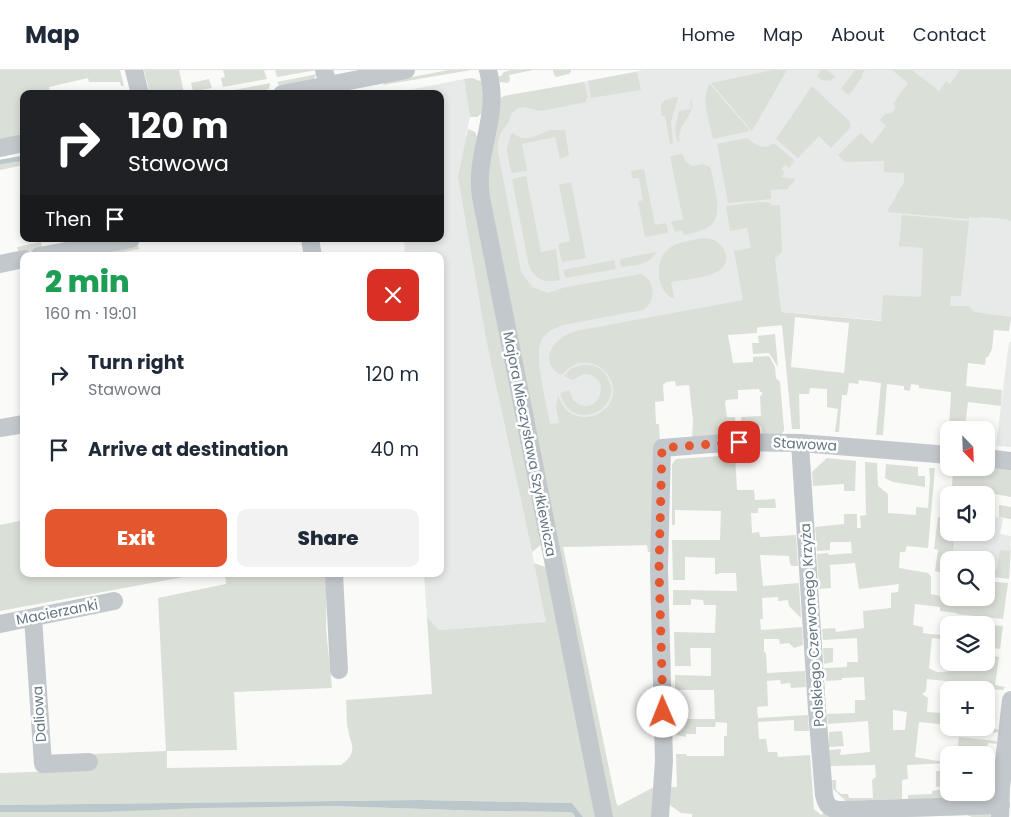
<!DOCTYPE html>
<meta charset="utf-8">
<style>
body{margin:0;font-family:Poppins,sans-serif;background:#f2f2f3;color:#1f2937;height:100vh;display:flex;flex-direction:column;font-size:19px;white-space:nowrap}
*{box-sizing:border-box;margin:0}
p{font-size:16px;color:#747a83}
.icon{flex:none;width:28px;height:28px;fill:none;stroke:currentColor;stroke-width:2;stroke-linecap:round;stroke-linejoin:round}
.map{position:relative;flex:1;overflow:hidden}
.sheet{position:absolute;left:20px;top:182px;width:424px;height:325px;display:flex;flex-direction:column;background:#fff;border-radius:10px;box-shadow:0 2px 8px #0003}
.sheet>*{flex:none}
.guide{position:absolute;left:20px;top:20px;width:424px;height:152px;border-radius:10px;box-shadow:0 2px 8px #0003;background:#202124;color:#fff;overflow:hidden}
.needle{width:32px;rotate:157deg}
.buttons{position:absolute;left:940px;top:351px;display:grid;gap:10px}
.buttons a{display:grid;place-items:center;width:55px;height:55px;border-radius:10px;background:#fff;box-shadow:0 2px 8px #0003;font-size:25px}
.pin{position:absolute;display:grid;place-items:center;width:42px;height:42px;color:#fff;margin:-21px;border-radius:10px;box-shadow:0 2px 8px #0006}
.me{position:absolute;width:55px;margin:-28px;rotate:359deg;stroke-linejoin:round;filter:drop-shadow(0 0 4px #0008)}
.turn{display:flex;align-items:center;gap:18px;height:105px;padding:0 25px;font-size:22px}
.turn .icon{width:65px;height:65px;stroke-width:2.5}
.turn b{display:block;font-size:35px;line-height:42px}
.then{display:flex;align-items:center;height:48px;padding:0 25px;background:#0003;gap:10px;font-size:19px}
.round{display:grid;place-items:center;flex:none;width:52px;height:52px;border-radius:10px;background:#f2f2f3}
.overview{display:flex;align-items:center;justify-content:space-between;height:85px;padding:0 25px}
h1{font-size:30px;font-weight:800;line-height:38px;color:#1e9e55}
.primary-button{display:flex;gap:10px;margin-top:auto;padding:10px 25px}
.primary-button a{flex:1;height:58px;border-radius:10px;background:#e4572e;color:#fff;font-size:20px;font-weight:800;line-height:58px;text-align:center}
.primary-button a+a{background:#f2f2f3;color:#1f2937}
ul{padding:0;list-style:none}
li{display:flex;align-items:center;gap:15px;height:75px;padding:0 25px}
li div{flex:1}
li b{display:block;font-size:19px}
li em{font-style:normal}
header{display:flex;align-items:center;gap:30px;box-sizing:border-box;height:70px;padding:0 25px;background:#fff;border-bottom:1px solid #e0e1e3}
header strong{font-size:24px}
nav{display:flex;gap:28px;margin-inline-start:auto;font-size:18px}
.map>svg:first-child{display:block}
</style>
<header>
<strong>Map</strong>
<nav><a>Home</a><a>Map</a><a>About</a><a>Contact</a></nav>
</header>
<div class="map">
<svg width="1011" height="747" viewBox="0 0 1011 747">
<rect width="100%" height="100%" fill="#fafaf8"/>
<g fill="#e8e9e9">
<path d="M643 0H1011V252H1009V261L781 242 782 255 685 266 647 268V475L563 477 492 86 506 27Z"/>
<path d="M464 9 470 47 466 65 488 279 547 552 439 560 427 547 424 504H440V186H405L404 169H440V24L394 23Z"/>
<path d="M1009 272H1011V377L996 376Z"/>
<path d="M986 446 1003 448 1000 464 1011 466 1010 481 997 500 986 499V490H953L956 463 986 462Z"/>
</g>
<g fill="#dadfd7" fill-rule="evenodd">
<path d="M0 0H120L124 16H121L120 12H89L88 8 49 17 50 24H24V67L0 71Z"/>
<path d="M144 0H179L184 23 186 24H150Z"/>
<path d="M223 0H264L267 9 223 17 221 8 225 7Z"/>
<path d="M275 0H317L277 7Z"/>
<path d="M449 0H471L383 15 385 12Z"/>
<path d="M511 0H533L509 5 510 10 508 13 500 12 497 7 501 6 504 2Z"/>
<path d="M553 0H571V2L569 4 556 7 554 5Z"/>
<path d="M773 0H787L752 61 711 13Z"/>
<path d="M821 0H827L836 7 830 11 822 10 817 6Z"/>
<path d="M855 0H865L862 4V7L849 25 841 19Z"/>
<path d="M892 0H912L939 21 946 11 950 14 960 0H1011V151L1006 149 980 147V148L969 147V149L887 142 904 112V103L884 102V91L845 92 838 85 861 63 872 74 886 56 880 50 886 43 891 44 896 37 893 34 908 13Z"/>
<path d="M637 2 641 20 591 28 588 11Z"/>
<path d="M317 4 313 10 280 17 277 12Z"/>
<path d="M472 8 480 11 484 10V42L477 47H470L464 9Z"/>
<path d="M209 9 212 18 193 22 191 13Z"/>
<path d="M584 12 588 28 586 29V32L541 41 523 37 517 39 512 43 508 53 502 61 498 70V82L521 202 532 217 548 223 566 217 641 204C655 210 657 232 643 240L563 255C555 258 545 262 541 271 534 287 547 335 550 354L559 353 556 337 558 325C562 337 569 346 582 347 590 348 598 345 604 340 633 314 588 271 562 305 535 292 555 267 576 261L743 230 734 181 751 178 747 158 730 161 726 136 761 132 771 133V136L780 135 782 181 775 189 781 242 881 251 883 225 921 227 923 178 899 176 902 145 969 151 961 226H951L950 236H969L974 242 1011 247 1009 261 994 260 992 279 988 287H986L985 295 968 293 966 316 1002 320 1001 336 968 332 965 357 967 360H949L951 322 919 318V315L911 314 910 321 904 320V316L887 314 883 365H876L881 313 859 310 858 314 849 313 847 325H842L839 362H835L838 339 827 337V319L810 318 809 324H799L800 359H792L782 255 757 257V263L728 265 733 293 753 292V287L769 286 775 297 776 308 780 312 784 359V361L780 365H763L761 356H759L760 365 742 366 741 347 761 346 760 326 762 325V322H760L759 319 738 320V329L726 330 725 333 727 347H735L736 366 692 369 693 350 689 315 676 316 675 311 666 312 663 315 664 331 655 332 656 354H659L660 372 652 482H648L647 475 563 477 616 732 618 736 652 718H656L654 747H611L486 106 501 28 504 26ZM795 247 849 253 844 303 791 297Z"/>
<path d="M270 13 269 19 247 24H225L224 22Z"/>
<path d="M710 14 750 61 713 69C710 54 700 26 710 14Z"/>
<path d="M812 16 850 52V58L831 78 819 66 798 88 776 69Z"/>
<path d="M678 27 671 52 673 73 670 74 665 46H662C659 30 663 30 678 27Z"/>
<path d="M690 28C697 40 685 48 681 59 679 63 679 67 680 71L677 72 675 59 679 41 691 39Z"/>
<path d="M468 59 475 62 478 69 543 473 532 482 488 279 458 107Z"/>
<path d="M550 60H565L569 85 560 89 555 67 522 74 527 101 511 103 507 79 511 64 513 63C526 74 537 65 550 60Z"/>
<path d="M747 68C755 75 765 81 774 73L795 91 789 98 785 95 781 99 785 103 781 107 796 109 787 119 771 120V129L728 133 717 74Z"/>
<path d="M682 84 686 92 692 96 703 94 710 97C713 105 714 115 716 124 721 155 712 159 684 165L682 160 675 162 671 152 683 149 670 86Z"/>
<path d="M24 85V95L0 100V90Z"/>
<path d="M644 99 655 155 666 153 668 162 667 163 645 167 638 132 643 130 639 108H632L631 101Z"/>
<path d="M526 106 541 182 556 179 560 210C545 213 536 211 529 196L512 109Z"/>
<path d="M571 112 586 188 562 192 558 174 570 171 559 115Z"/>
<path d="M702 168C710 168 718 170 723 178 740 208 686 209 671 212L674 228H672C655 219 654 187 671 177 680 171 692 171 702 168Z"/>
<path d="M41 172 42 179 19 184 17 177Z"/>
<path d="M138 174 139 179 102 186 101 181Z"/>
<path d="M656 182C648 196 637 195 621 197L620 189Z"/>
<path d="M614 190 616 199 566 208 563 200Z"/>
<path d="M775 264 778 297 769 283 753 284 752 273H759L758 266Z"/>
<path d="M582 295C591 294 601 297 606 305 628 338 571 366 560 323L569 320 573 330C598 353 616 303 583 304L573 310 564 306 572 298Z"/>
<path d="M735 385 737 420H754L755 430 775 429 776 438H758V443H751L752 463 759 462 760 467 796 465 798 496H792L790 494 789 486 760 485 763 516 799 513 801 548 789 536 788 530 778 531V527L762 528 763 549H760L761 560 802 557 803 575 794 578 789 573 780 574 779 569H764V582L766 583 767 603 805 601 806 617 791 618 790 613 781 614 780 610 767 611 768 636 757 637 758 648 808 645 809 661H794V650L758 652 759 669H766L768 682H777L778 687 810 685 814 739 821 745 826 741H988L992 747H972L967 745 913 747H692V744L681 743 670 735 669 717H677L676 684H686L687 686H724V666H727V653L716 652 715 657H696V664H686V667L676 665V649H715L714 620H675V605L711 606V578H690L691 596H675L674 562 715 563 716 535H704L703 530 691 529V535H673V520L737 521 736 503H719V504H715V488L685 487V510H673L672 470H720L721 441 675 440V455H672V394L676 389Z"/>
<path d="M827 388 856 391 855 421H844V414L813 416 812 402Z"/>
<path d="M865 392 877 393 878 416 888 424V443L916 445V437L928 438 930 409 929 398H935L928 478 907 476 905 482H900L899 498 928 503 931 506V524L949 528H986V511L1008 513 1003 549 957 544 956 543 940 541V537L915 534 913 555 923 557V563L949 566V570L932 568 929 598C938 604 944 603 953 599L954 593 986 592V585L999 587 995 615 1005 617 1003 620 967 617 964 615V613L927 609 926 621 922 624 928 628 927 642 941 643 949 640V655L919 652 915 687 949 693 907 695 908 709 902 710V729L846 731 833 719 832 710H836V720L841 724H848L849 728H873L872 710 876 707 875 695 830 696 829 680 841 679 840 685 870 682 868 651 828 654 827 644 855 643V630H865L864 607 842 608V610L826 611 824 598 847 597V592H858L857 568 823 570 822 559 835 558 836 562 864 558 863 541 891 538V523L898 522 899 514 859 519 855 493 830 495 831 518 819 519 817 484 828 483 829 485 852 483 851 472H830V480L817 481 815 457 844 454V444H857V458H861L860 446 866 445ZM893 640 907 642 905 660H893Z"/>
<path d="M886 394 918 397V406H925V417L893 412 885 408Z"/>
<path d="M986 395 1011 397V427L952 416 953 400H951V398H986Z"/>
<path d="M999 435 1011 437V449L999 447Z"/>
<path d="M938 447 949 448V462L955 463 953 490H949V498H945L944 503 935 501 938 480 934 479Z"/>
<path d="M24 450V504H200L0 541V455Z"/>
<path d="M1011 476 1009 509 986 506V499L997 500 1000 480 1010 481Z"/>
<path d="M534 493 548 498 597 747H583L572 733 419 730 0 735V703L91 700V684L166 681 158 528 226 514 225 504H327L326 559 332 618 234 622 237 680 167 681V698L341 695C359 682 351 676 348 659 346 650 347 639 346 630L432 624 427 547 439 560 546 552Z"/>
<path d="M990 555 1003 556 1000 579 989 577 986 572V557Z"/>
<path d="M823 578H833V592L824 594Z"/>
<path d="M986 625 993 626 994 627 990 658 997 659 999 662 989 663 960 658H986Z"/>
<path d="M842 661 844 676 829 677V662Z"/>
<path d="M959 667 996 671 998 674 988 673 986 686 957 685Z"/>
<path d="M936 701H949V715L936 717Z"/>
<path d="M949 718V722H986V718L992 719 986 728 908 729V725L932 724V721Z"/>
<path d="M330 736 486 741 568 742 573 743 575 747H0V742C110 742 220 736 330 736Z"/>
</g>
<path fill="#bbc7cb" d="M419 730 572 733 583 747H575L573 743 568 742 486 741 330 736 203 738 101 742H0V735Z"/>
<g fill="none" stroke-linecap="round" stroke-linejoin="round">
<path stroke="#bbc7cb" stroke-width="4.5" d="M0 92 24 88"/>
<g stroke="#c3c8cc" stroke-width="18">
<path d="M134 0 140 24"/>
<path d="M324 0 328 15"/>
<path d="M488 0C491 13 493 26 491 39 488 69 476 96 481 127L604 747"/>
<path d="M282 24 406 0"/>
<path d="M0 78 24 73"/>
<path d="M310 169 313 186"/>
<path d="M39 186 131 169"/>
<path d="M0 194 24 189"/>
<path d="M0 358 24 354"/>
<path d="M800 373 817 640 824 725C826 735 830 740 841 740L1001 735"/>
<path d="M986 388 1011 391"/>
<path d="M334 504 339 600"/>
<path d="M33 548 43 694 89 692"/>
<path d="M0 554 114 531"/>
<path d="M660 747 664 691 659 498 662 378 736 372 800 373 949 385"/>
<path d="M1000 747 1001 718 1011 630"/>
</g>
</g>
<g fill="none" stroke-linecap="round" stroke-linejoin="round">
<path stroke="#e4572e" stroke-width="9" stroke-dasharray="0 16.2" d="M663 642 659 498 662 378 739 372"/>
</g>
<g text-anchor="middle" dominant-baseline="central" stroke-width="5" stroke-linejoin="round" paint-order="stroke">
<g font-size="14" fill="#657683" stroke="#fff">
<text transform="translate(530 374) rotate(79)">Majora Mieczysława Szyłkiewicza</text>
<text transform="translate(805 374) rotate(3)">Stawowa</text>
<text transform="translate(57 542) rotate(-11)">Macierzanki</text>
<text transform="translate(812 555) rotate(-94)">Polskiego Czerwonego Krzyża</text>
<text transform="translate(39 644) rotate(-94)">Daliowa</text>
</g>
</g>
</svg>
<div class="buttons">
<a><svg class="needle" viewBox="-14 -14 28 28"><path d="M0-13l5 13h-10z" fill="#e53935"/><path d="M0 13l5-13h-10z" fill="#747a83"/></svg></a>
<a><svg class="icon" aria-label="sound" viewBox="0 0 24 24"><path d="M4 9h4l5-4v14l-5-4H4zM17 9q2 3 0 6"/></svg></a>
<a><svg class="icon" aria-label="search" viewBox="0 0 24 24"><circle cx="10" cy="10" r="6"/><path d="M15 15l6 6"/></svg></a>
<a><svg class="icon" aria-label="layers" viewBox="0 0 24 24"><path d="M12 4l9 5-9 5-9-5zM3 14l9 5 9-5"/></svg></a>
<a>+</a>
<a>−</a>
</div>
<div class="pin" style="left:739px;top:372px;background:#d93025"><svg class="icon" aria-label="arrive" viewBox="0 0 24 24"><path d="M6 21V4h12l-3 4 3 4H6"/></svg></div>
<svg class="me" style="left:663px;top:642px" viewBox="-20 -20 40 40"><circle r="19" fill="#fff"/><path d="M0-13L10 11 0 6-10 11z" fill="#e4572e"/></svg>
<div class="guide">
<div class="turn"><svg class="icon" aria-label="right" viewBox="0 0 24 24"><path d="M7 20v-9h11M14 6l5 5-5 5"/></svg><div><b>120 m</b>Stawowa</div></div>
<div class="then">Then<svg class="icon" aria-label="arrive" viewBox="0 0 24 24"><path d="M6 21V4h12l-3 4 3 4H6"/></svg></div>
</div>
<section class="sheet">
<div class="overview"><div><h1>2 min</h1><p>160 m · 19:01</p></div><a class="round" style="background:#d93025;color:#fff"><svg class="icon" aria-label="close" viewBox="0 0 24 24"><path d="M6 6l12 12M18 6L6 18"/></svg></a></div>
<ul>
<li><svg class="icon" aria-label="right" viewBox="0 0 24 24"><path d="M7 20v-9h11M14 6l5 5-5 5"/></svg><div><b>Turn right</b><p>Stawowa</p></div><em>120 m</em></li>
<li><svg class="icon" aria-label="arrive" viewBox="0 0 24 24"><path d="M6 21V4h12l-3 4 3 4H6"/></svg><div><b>Arrive at destination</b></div><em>40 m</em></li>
</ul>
<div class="primary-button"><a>Exit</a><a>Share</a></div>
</section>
</div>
